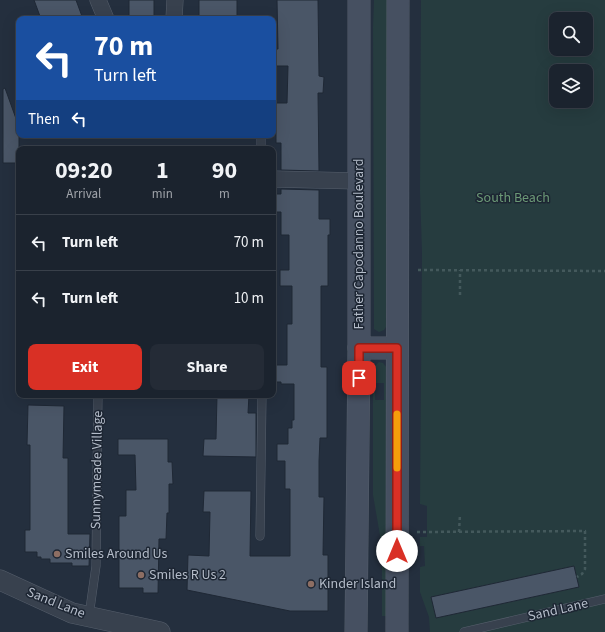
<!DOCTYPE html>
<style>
body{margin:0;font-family:"Source Sans 3",sans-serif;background:#242b36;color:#f1f3f6;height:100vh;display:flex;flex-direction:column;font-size:15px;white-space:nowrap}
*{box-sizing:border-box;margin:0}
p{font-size:13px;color:#a0a4aa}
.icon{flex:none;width:22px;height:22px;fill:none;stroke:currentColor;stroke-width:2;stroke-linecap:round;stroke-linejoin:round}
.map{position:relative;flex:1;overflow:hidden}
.panel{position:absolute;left:16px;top:146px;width:260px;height:252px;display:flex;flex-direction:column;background:#1b232e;border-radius:8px;box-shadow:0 4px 16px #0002,0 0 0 1px #39404a}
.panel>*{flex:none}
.guide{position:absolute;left:16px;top:16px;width:260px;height:122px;border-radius:8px;box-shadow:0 4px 16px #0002,0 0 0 1px #39404a;background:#1a4fa0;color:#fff;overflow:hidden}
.fabs{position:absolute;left:549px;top:12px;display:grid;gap:8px}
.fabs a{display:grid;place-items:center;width:44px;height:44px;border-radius:8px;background:#1b232e;box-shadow:0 4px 16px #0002,0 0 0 1px #39404a;font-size:20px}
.pin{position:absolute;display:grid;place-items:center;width:34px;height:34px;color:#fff;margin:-17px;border-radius:8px;box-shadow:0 2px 6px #0006}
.me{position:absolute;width:44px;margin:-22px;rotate:0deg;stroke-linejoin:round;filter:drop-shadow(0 0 3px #0008)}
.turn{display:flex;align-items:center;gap:14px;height:84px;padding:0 12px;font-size:18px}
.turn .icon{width:52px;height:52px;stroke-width:2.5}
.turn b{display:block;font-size:28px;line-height:34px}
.then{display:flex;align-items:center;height:38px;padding:0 12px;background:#0003;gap:8px;font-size:15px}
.eta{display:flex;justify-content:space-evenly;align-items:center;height:68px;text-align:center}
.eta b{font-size:24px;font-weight:700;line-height:28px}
.action{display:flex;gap:8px;margin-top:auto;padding:8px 12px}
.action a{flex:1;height:46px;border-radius:8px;background:#d93025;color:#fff;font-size:16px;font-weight:700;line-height:46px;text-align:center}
.action a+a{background:#242b36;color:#f1f3f6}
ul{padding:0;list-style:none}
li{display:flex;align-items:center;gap:12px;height:56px;padding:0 12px;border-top:1px solid #39404a}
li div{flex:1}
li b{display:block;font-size:15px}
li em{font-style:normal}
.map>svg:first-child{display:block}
</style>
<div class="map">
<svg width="605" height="632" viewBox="0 0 605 632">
<rect width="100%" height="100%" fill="#242f3e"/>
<g fill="#263c3f" fill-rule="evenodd">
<path d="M374 0H388L386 327 384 330 379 332 374 329V326L373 27Z"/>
<path d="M421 0H605V632H430L429 617 420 592V567L425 566 424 546H420V537H427V506L420 504 422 253 420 191ZM556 19H586V49H556ZM556 71H586V101H556Z"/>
<path d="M379 362 383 363 387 368 386 616H382V547L373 495V368ZM375 383H384V400H375Z"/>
</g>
<g fill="#4a5667" stroke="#1f2835">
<path d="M34 0H76L83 19H41Z"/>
<rect x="129" y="0" width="25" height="19"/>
<rect x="199" y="0" width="38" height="19"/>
<path d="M277 0H318L319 76 324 77 323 93H318L319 171 281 170V143H276V119H273V103H287L288 66H274V49H278Z"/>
<path d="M5 88 19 127V163H3V89Z"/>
<path d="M281 189 319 190V219H330V235H328V286H321V367H327V438H320L319 461V497H324L323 555H328V611H290L187 590 188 555 209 556 210 512H203L204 491H251L250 556H290V489H285V461H277V444H288V428H292V420H294V384H281V382H273V365H287V324H292V286H280V270H289V235H281V212H274V194H281Z"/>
<path d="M217 395H249L248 413H256V457L203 456 204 439H216Z"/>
<path d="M28 405 64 406 63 458H68V534H90L89 566H72V563H50V559H41V557H37V552H25V530H30V445H27Z"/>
<path d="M118 439H168V462H172L173 484H169V513H167L166 539H159L158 593H143V588H119V516H126V490H136L135 455H118Z"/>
<path d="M574 566 579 587 436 618 431 597Z"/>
</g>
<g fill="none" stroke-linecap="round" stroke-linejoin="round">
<defs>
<g id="service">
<path d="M261 149V135"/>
<path d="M260 536 262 395"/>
<path d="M89 616 96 566 98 395"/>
<path d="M464 632 605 599"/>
</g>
<g id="minor">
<path d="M98 0 106 19"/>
<path d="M174 19 175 0"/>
<path d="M273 179 359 181"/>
</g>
<path id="tertiary" d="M0 580 72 613 160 632"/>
<g id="secondary">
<path d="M359 348H397"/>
<path d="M356 632 359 348V0"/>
<path d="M397 632 398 0"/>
</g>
</defs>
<use href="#service" stroke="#565f6c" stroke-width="9"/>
<use href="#minor" stroke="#565f6c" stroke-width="17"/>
<use href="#tertiary" stroke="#565f6c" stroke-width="21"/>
<use href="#secondary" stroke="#565f6c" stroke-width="23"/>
<g stroke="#44595c" stroke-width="2.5" stroke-dasharray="3 3" stroke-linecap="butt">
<path d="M418 270 605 271"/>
<path d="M460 295V270"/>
<path d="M417 532 585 531V569L582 574 577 577"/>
<path d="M459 532 460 514"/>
</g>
<use href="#service" stroke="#38414e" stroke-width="8"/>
<use href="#minor" stroke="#38414e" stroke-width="16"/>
<use href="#tertiary" stroke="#38414e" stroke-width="20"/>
<use href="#secondary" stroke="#465061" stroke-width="22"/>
</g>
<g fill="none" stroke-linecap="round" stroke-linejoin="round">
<defs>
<path id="route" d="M359 378V348H397V551"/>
</defs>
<use href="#route" stroke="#8d1f18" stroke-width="10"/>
<use href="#route" stroke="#d93025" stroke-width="7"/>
<path stroke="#f59e0b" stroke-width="7" d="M397 414V468"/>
</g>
<g fill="#8d6e63" stroke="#1d2633" stroke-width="1.5">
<circle cx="57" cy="554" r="4"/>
<circle cx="141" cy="575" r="4"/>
<circle cx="311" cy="584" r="4"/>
</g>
<g text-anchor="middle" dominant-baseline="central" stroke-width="3" stroke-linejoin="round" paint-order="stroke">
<g font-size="14" fill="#6b9976" stroke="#1d2633">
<text x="513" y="198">South Beach</text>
</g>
<g font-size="14" fill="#b4bcc9" stroke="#1d2633">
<text transform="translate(359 244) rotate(-90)">Father Capodanno Boulevard</text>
<text transform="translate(97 470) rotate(-89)">Sunnymeade Village</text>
<text transform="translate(56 603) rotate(22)">Sand Lane</text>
<text transform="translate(558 610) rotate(-13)">Sand Lane</text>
</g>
<g font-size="14" fill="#b4bcc9" stroke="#1d2633" text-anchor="start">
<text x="65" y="554">Smiles Around Us</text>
<text x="149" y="575">Smiles R Us 2</text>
<text x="319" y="584">Kinder Island</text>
</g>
</g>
</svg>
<div class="fabs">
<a><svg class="icon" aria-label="search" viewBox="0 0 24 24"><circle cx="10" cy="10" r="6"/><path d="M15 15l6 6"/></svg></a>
<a><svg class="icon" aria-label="layers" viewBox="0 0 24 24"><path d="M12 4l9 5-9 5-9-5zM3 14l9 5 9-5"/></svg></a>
</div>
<div class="pin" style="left:359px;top:378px;background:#d93025"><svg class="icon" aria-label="arrive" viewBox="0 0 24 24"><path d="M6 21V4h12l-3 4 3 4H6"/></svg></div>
<svg class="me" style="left:397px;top:551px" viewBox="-20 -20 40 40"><circle r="19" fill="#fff"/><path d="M0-13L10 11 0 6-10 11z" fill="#d93025"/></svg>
<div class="guide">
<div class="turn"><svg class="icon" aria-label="left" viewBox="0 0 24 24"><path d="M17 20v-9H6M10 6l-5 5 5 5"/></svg><div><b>70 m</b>Turn left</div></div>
<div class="then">Then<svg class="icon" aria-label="left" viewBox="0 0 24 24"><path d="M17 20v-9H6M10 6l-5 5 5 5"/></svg></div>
</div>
<section class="panel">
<div class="eta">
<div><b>09:20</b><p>Arrival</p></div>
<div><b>1</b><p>min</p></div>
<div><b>90</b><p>m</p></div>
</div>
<ul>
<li><svg class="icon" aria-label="left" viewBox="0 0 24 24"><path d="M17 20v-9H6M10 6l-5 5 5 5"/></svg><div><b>Turn left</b></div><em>70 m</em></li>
<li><svg class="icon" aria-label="left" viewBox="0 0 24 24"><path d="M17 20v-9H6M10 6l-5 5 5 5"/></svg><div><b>Turn left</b></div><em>10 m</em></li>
</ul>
<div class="action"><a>Exit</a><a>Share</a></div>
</section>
</div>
